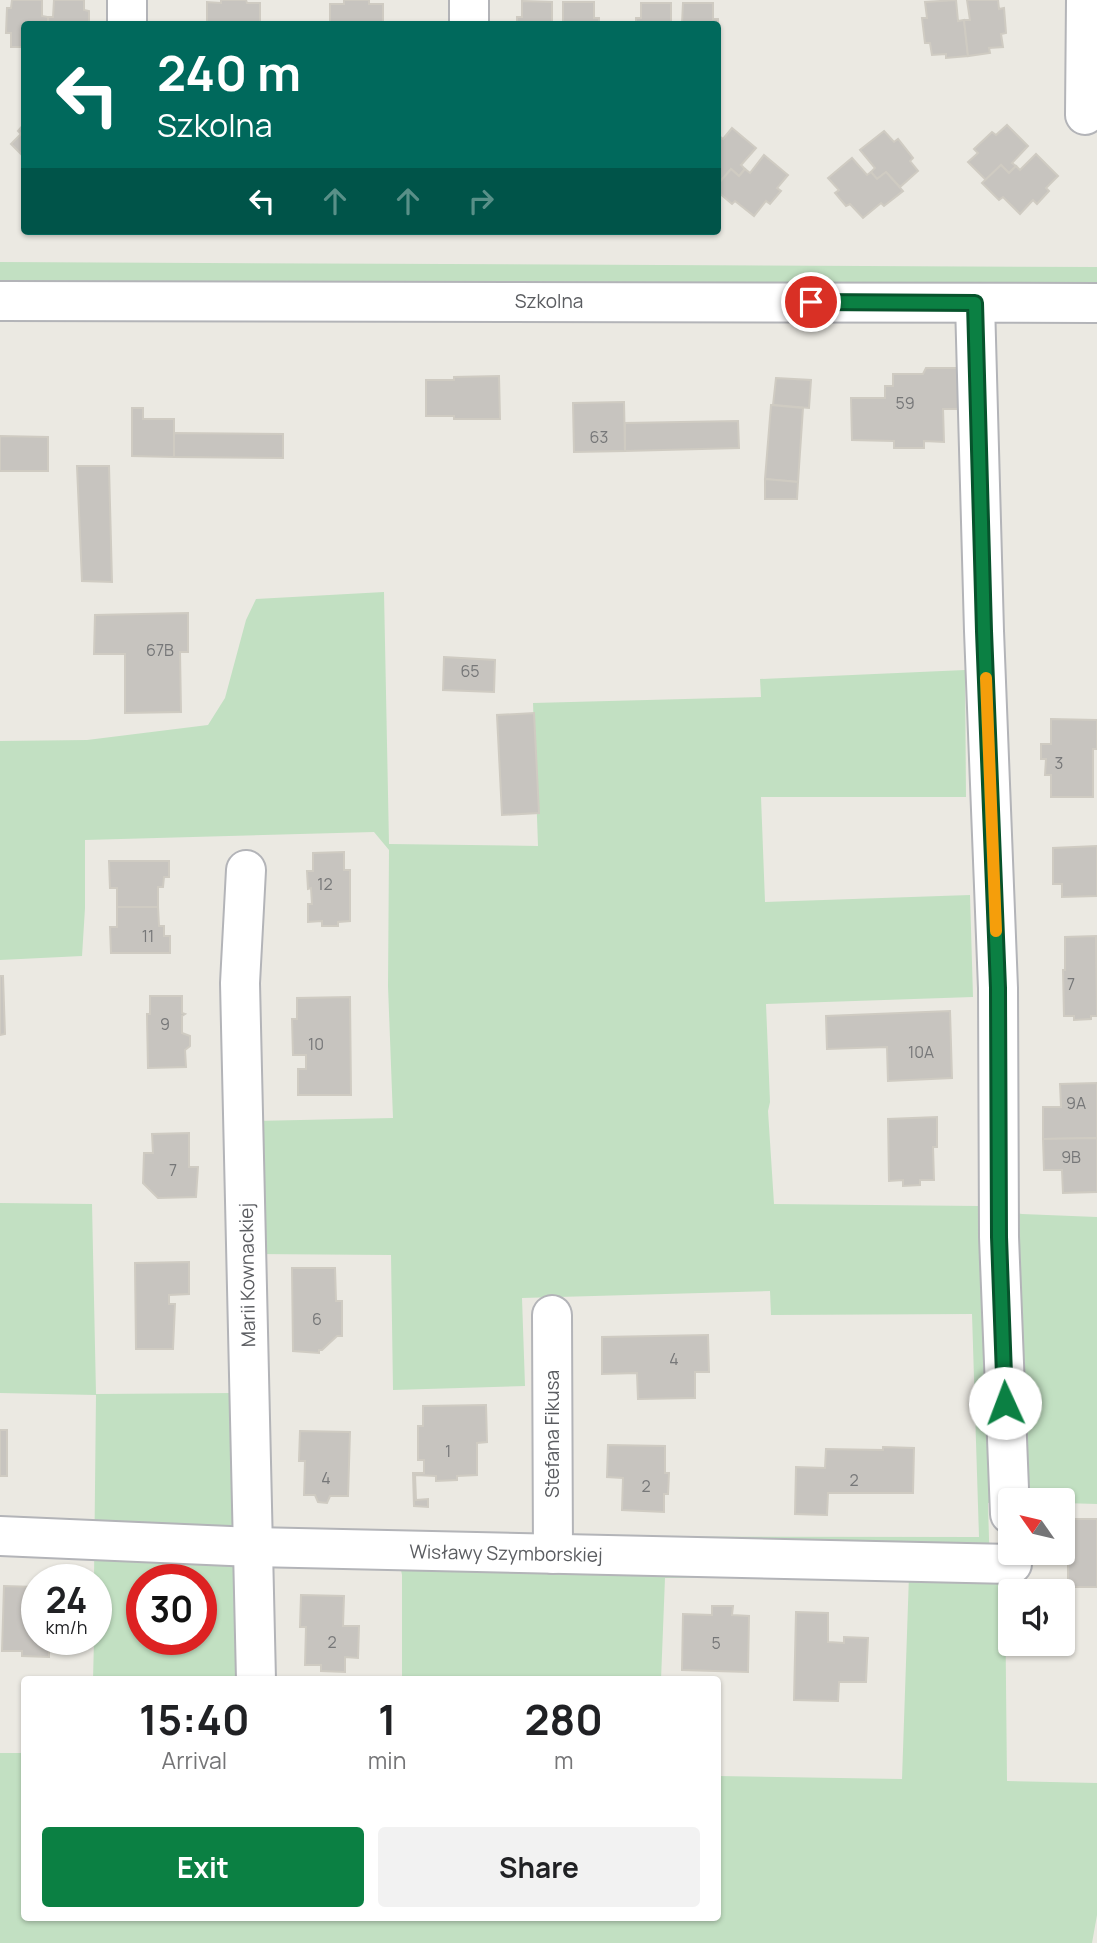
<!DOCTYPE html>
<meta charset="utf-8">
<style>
body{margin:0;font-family:Manrope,sans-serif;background:#f2f2f2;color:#202124;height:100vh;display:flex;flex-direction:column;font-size:26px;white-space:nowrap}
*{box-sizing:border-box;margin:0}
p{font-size:23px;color:#757577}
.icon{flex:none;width:38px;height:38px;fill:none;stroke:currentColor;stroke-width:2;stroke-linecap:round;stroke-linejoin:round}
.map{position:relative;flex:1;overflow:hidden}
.sheet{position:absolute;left:21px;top:1676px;width:700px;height:245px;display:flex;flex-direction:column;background:#fff;border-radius:7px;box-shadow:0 2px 5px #0004}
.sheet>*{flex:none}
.guide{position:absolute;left:21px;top:21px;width:700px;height:214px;border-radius:7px;box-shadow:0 2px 5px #0004;background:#00695c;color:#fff;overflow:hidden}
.needle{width:46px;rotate:304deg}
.controls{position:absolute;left:998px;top:1488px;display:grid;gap:14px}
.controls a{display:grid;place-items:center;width:77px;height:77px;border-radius:7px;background:#fff;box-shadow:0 2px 5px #0004;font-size:35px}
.speed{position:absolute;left:21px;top:1564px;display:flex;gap:14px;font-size:35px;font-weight:700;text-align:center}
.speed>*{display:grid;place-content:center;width:91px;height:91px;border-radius:50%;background:#fff;box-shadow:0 2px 5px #0004;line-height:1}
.speed small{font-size:18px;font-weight:400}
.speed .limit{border:10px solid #d22;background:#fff;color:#111}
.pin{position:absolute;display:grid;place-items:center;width:60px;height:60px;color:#fff;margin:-30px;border:4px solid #fff;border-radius:50%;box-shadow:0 2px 7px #0007}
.me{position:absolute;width:77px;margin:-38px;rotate:358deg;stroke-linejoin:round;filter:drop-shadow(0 0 5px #0008)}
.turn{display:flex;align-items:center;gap:24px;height:147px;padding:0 21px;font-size:32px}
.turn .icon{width:91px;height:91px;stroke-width:2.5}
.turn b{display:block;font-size:49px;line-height:60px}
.lanes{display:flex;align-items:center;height:66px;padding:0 21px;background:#0003;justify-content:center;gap:35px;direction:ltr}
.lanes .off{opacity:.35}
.eta{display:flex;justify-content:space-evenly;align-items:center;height:119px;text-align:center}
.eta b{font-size:42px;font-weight:700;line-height:49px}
.cta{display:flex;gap:14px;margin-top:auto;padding:14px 21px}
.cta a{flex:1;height:80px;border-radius:7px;background:#0b8043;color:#fff;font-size:28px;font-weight:700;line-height:80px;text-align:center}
.cta a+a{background:#f2f2f2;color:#202124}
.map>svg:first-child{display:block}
</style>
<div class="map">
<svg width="1097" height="1943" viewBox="0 0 1097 1943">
<rect width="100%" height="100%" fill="#ebe9e2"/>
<g fill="#c2e0c2" fill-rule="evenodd">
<path d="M0 262 1097 267V291L0 287Z"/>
<path d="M384 592 389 844 538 846 533 703 761 697 760 679 965 670 966 797H761L765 902 970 895 973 997 766 1004 770 1102 768 1111 774 1204 978 1206 1022 1214 1097 1217V1504L1062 1503V1500H1010V1502L988 1503 990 1575 1005 1585 1007 1781 1097 1783V1915L1092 1943H0V1753H24V1918H718V1776L902 1779 909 1575 665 1578 661 1680H402V1575L394 1536 979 1537 972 1314 771 1315 770 1291 522 1298 525 1386 393 1390 391 1255 253 1254 252 1121 393 1118 388 986 389 850 374 832 85 840V908L82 956 0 960V741L87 740 208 725 225 698 246 620 256 599Z"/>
<path d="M0 1203 92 1204 96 1394 236 1393V1680H93L94 1640H96V1580H94L96 1395 0 1393ZM142 1580H201V1640H142Z"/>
</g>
<g fill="#c7c4bf" stroke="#cfcbc2" stroke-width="2">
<path d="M12 0H42V16L48 17V24H24V47H11V33H6L7 8H11Z"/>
<path d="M54 0H84V10L89 11V24H48V17H53Z"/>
<path d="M221 0H246L247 3H260V24H207V2L221 3Z"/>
<path d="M344 0H369V4H383V24H330V4H344Z"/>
<path d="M956 0 958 21 964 20 968 56 946 58V54L932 55 930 43H925L922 18H927L925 2Z"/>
<path d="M967 0H998L999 9 1004 8 1006 33 1001 34 1003 47 989 48 990 53 968 56 964 20H970Z"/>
<path d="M522 1 552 2V24H517V17H522Z"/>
<path d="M563 2H594V18H599V24H563Z"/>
<path d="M641 3H671V24H636V18H641Z"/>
<path d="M683 3H713V19H718V29V24H682Z"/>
<path d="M24 124V157L11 144 21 134 18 131Z"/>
<path d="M1007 125 1028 146 1012 163 1016 166 1009 173 1001 165 986 180 968 162 978 153 974 149 992 132 996 135Z"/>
<path d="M732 128 756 148 741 165 745 169 739 176 731 169 718 184V139L719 136 723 139Z"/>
<path d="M884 131 894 142 898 139 913 158 910 161 918 171 900 187 886 172 877 179 871 172 875 168 860 150Z"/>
<path d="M1036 154 1058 176 1046 188 1049 191 1037 204 1033 200 1020 214 1003 197 999 200 982 183 1001 165 1009 173 1016 166 1020 170Z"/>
<path d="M764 155 788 175 777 188 781 191 770 204 766 201 754 216 735 201 732 204 718 192V184L731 169 739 176 745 169 750 173Z"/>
<path d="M852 158 867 175 871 172 877 179 886 172 903 191 884 206 881 203 863 218 850 204 846 206 835 193 839 190 828 178Z"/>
<path d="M926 368H959V409H943L944 442 924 441V448H894V441L852 440 851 398H885V386H893V374H923Z"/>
<path d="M499 376 500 419H454V416H426V380H454V377Z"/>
<path d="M776 378 811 380 809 408 773 405Z"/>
<path d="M624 402 625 451 574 452 573 403Z"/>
<path d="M771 405 803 408 798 482 765 479Z"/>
<path d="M132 408H143V419H174V457L132 456Z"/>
<path d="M738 421 739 448 625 451V423Z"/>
<path d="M174 433 283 434V458L174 457Z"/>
<path d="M0 436 48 437V471H0Z"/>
<path d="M77 466H109L112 582 82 581Z"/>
<path d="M765 479 798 482 797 499H765Z"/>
<path d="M188 613V652H180L181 712 125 713V654H94L95 615Z"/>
<path d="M444 657 495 660 494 692 443 690Z"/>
<path d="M534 713 539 813 502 815 497 715Z"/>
<path d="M1051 719 1097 720V749H1093V797H1051V775H1045L1046 759H1041V744H1051Z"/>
<path d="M1097 846V896L1062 897V884H1053V848Z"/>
<path d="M344 852V870H350V921L338 922V926H322V921L308 922V904H312L311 888 308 889 307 871H313V853Z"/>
<path d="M109 861H169V877H164L163 887H158V907H117V888H110Z"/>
<path d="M117 907H158L159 926H164V936H170V953H111L110 927H117Z"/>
<path d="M1096 936 1097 1016H1091V1019L1074 1020V1016H1064L1063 970H1065V937Z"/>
<path d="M0 976H3L5 1034 0 1035Z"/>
<path d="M150 996H182V1013L185 1014 182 1016V1033L190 1036V1046L185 1050 186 1067 148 1068 147 1014H150Z"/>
<path d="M350 997 351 1095H298V1069H306V1055H293L292 1019H297V998Z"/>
<path d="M950 1011 952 1078 888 1081 887 1047 827 1049 826 1016Z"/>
<path d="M1097 1083V1138L1043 1139V1107H1061L1060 1084Z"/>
<path d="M937 1117V1147H933L934 1180H920V1185L903 1186V1180L889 1181 888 1119Z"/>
<path d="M189 1133V1167H198L196 1197 158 1198 143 1183 144 1153H153L152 1134Z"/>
<path d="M1097 1138V1192L1063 1193 1062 1170H1044L1043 1139Z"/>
<path d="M189 1262V1294L169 1295V1304H175L173 1349H136L135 1263Z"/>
<path d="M292 1268H335L336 1301H342V1336H337L322 1350H319V1353L293 1351Z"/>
<path d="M708 1335 709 1372H695V1398L638 1399 637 1373 602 1374V1337Z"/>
<path d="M486 1405 487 1442 477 1443V1475L457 1476V1480L436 1481V1476L415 1475 416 1500 428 1499V1507L414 1506 413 1473H424V1460H418V1426H423V1406Z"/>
<rect x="0" y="1430" width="7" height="46"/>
<path d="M300 1431 350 1432 348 1496H330L327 1503 318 1502 315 1495H304L305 1461H299Z"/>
<path d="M608 1445 665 1446V1473H669L668 1494H664V1512L622 1510 623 1478 607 1477Z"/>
<path d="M883 1447 914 1448 913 1493H828L827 1515 795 1514 796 1467 825 1468 826 1449 883 1450Z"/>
<rect x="1068" y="1519" width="29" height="68"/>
<path d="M4 1586 36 1587 37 1640H68V1646L49 1645V1657L22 1656V1651H2Z"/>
<path d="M301 1595 344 1596 343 1626H359L358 1658 345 1657V1672L321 1671V1665H305L306 1627H300Z"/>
<path d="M712 1606H733L732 1615 749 1616 748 1672 682 1670 683 1614 712 1615Z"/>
<path d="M796 1612 828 1613V1642L844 1643V1637L868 1638 866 1682H839L838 1701 794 1700Z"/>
</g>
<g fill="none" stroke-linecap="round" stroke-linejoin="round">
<defs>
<g id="minor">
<path d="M127 24V0"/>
<path d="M469 24V0"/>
<path d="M1085 115 1086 0"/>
<path d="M0 301 1097 303"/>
<path d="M975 303 984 631 998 988 999 1237 1010 1514"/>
<path d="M246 870 240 983 256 1680"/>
<path d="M552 1315 553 1554"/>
<path d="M0 1536 253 1547 1012 1564"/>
</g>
</defs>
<use href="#minor" stroke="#b3b4b8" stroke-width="42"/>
<use href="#minor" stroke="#fff" stroke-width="38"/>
</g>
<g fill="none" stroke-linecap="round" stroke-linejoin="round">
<defs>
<path id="route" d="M811 302 975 303 984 631 998 988 999 1237 1005 1403"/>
</defs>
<use href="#route" stroke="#07532c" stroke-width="18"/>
<use href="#route" stroke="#0b8043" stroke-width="12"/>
<path stroke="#f59e0b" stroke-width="12" d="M986 678 996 931"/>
</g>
<g text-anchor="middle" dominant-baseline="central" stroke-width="5" stroke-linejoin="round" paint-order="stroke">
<g font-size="16" fill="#767778">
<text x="905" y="403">59</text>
<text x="599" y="437">63</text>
<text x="160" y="650">67B</text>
<text x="470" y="671">65</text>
<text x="1059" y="763">3</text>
<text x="325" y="884">12</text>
<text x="148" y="936">11</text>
<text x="1071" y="984">7</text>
<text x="165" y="1024">9</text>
<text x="316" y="1044">10</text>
<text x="921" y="1052">10A</text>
<text x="1076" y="1103">9A</text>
<text x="1071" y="1157">9B</text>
<text x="173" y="1170">7</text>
<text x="317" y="1319">6</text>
<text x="674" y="1359">4</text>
<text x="448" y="1451">1</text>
<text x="326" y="1478">4</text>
<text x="854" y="1480">2</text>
<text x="646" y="1486">2</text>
<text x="332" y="1642">2</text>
<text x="716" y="1643">5</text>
</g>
<g font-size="19" fill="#5b5d61" stroke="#fff">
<text x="549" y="301">Szkolna</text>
<text transform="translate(247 1275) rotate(-91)">Marii Kownackiej</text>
<text transform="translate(552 1434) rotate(-90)">Stefana Fikusa</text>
<text transform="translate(506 1553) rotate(1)">Wisławy Szymborskiej</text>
</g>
</g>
</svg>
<div class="controls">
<a><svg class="needle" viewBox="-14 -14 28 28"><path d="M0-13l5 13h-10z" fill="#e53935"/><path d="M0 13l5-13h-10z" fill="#757577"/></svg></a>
<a><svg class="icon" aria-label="sound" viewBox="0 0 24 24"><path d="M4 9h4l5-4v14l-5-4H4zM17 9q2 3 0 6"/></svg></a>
</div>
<div class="speed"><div>24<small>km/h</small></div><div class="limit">30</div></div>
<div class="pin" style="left:811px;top:302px;background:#d93025"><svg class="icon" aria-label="arrive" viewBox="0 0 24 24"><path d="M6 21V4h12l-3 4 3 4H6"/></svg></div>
<svg class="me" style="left:1005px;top:1403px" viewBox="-20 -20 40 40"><circle r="19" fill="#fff"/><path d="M0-13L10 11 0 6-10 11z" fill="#0b8043"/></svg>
<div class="guide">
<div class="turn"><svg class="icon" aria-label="left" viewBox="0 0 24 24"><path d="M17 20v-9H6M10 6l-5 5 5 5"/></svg><div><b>240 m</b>Szkolna</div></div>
<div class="lanes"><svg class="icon" aria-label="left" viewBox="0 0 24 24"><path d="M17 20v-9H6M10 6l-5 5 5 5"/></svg><svg class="icon off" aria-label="ahead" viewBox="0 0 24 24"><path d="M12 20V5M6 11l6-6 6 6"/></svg><svg class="icon off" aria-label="ahead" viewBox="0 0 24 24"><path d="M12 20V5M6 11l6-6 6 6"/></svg><svg class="icon off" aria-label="right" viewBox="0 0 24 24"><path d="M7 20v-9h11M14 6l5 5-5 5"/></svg></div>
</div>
<section class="sheet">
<div class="eta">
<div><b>15:40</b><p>Arrival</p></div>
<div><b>1</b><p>min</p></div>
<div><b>280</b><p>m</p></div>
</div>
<div class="cta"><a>Exit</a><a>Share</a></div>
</section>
</div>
